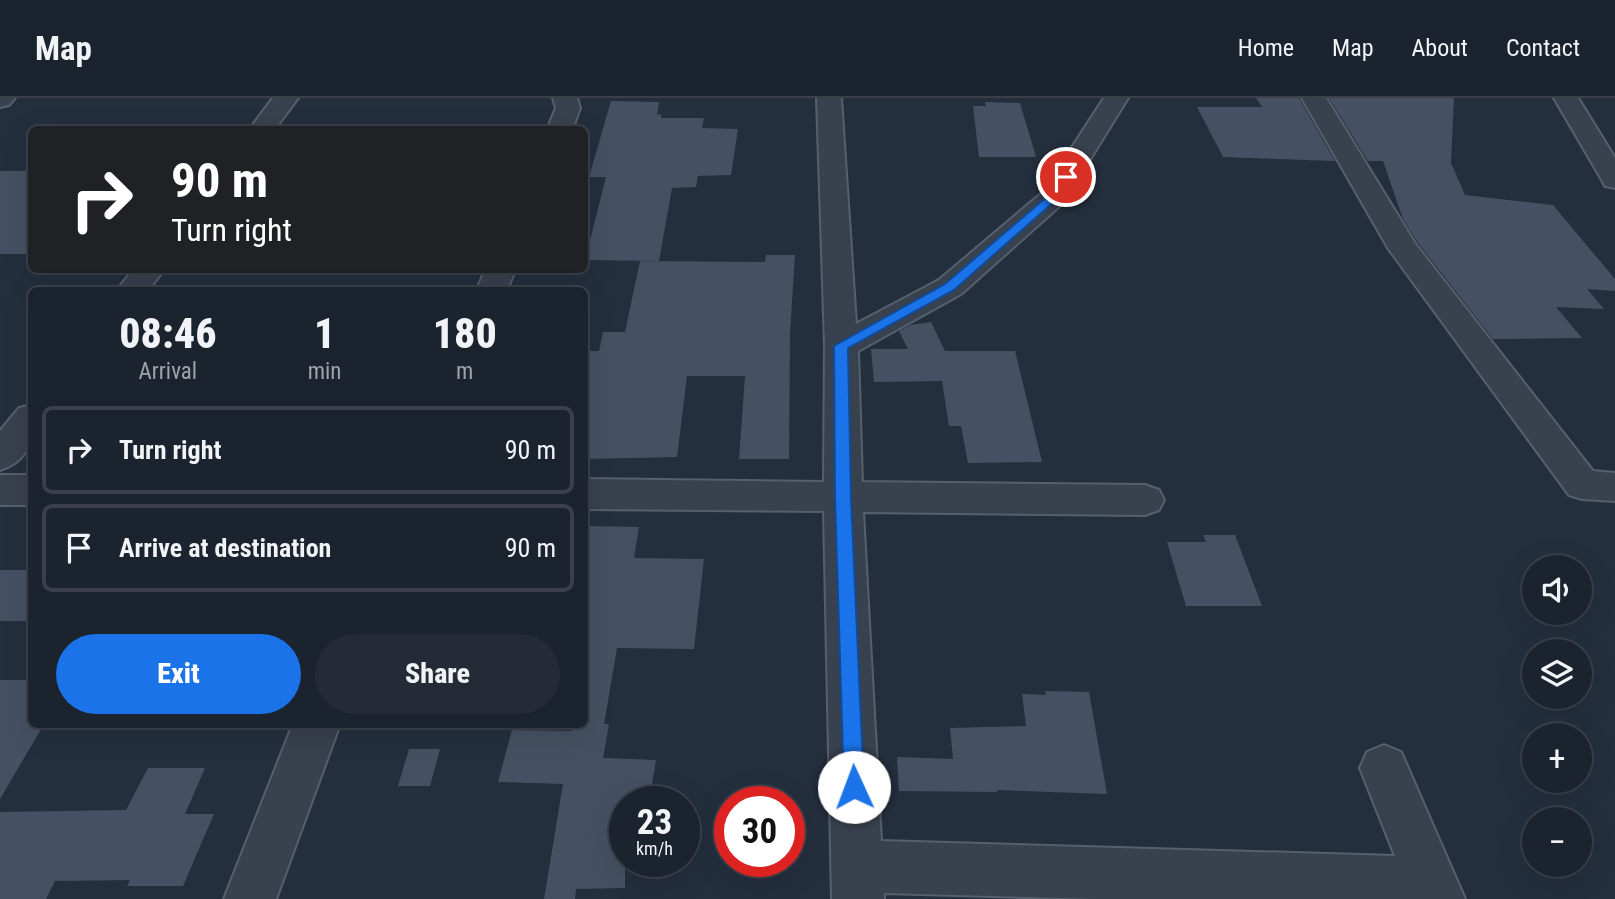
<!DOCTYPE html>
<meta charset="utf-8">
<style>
body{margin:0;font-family:"Roboto Condensed",sans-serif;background:#242b36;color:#f1f3f6;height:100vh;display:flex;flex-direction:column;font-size:26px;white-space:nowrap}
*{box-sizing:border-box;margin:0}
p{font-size:23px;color:#a0a4aa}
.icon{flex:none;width:38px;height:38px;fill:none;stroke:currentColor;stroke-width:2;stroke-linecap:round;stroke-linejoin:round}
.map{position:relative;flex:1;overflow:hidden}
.drawer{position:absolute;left:28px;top:189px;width:560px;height:441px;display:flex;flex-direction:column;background:#1b232e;border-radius:10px;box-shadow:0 7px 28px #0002,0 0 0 2px #39404a}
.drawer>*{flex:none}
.guide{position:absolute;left:28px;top:28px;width:560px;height:147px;border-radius:10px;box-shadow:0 7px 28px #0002,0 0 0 2px #39404a;background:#202124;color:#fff;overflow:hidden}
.controls{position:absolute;left:1522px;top:457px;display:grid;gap:14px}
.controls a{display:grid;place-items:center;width:70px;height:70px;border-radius:50%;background:#1b232e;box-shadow:0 7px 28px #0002,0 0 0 2px #39404a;font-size:35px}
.speed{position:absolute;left:609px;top:688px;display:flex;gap:14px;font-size:35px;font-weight:700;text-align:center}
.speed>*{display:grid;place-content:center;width:91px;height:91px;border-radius:50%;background:#1b232e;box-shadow:0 7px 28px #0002,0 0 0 2px #39404a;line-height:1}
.speed small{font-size:18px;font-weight:400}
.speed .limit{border:10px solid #d22;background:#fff;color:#111}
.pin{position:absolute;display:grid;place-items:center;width:60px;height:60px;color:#fff;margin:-30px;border:4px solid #fff;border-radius:50%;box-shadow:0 2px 7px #0007}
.me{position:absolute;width:77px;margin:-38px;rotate:358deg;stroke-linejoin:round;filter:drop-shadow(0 0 5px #0008)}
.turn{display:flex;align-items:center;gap:24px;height:147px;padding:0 28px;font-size:32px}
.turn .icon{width:91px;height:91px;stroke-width:2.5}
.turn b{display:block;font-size:49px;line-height:60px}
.eta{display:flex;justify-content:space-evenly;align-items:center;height:119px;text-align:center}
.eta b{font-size:42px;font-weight:800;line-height:49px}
.cta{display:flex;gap:14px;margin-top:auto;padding:14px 28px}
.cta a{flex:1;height:80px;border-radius:42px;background:#1a73e8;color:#fff;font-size:28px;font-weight:800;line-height:80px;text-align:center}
.cta a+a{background:#242b36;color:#f1f3f6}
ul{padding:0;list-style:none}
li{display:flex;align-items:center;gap:21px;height:88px;margin:0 14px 10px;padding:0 14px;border:4px solid #39404a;border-radius:10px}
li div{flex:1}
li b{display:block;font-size:26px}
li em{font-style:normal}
header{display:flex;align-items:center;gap:42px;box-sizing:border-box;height:98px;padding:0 35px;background:#1b232e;border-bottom:2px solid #39404a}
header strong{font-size:33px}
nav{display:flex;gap:38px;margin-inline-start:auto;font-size:24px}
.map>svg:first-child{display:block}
</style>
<header>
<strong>Map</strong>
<nav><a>Home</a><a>Map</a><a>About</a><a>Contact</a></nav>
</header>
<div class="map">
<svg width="1615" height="801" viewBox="0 0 1615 801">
<rect width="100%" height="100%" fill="#242f3e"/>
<g fill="#455162">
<path d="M1256 0H1299L1335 63 1223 59 1197 9H1262Z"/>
<path d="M1329 0H1454L1451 65 1465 97 1553 107 1615 181V193L1587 191 1604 211 1556 209 1582 240 1493 241 1418 145 1403 121 1383 63H1368Z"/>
<path d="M611 3 659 4 657 17 661 16V20H704L702 30 738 31 731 77 698 78 696 89 672 90 659 163 585 162 606 79H589Z"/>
<path d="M985 4 1020 5 1036 59H979L973 8H986Z"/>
<rect x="0" y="73" width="32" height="83"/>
<path d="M766 157H795L790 235 789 361H739L745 278H687L677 359 584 361V253H599L603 234H625L640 163 765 164Z"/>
<path d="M931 224 945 253H1015L1042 364 968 365 961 328H949L942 283 874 284 871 251H908L899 233 911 227Z"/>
<path d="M588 428 639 429 634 460 704 461 694 551 617 550 604 626H609L603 660 656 662 649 704H625V790L576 791 575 801H544L563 686 498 684 512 632 572 633 574 626H584V444Z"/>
<path d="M1203 437H1235L1262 508H1186L1167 444H1206Z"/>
<rect x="0" y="472" width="32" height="51"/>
<path d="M0 582H32V626H44L0 701Z"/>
<path d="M1045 593 1089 594 1107 696 997 692V694L899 693 897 659 953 661 950 630 1026 628 1022 596 1046 597Z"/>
<path d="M409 651H440L430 688H398Z"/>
<path d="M148 670H205L185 716H214L183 788H127L130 782 55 783 46 801H0V714L126 712Z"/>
</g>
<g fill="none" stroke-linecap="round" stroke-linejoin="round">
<defs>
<g id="street">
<path d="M0 0H15L9 7 0 9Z"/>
<path d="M273 0H298L274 32H249Z"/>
<path d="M553 0H577L580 10 572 32H547L556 10Z"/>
<path d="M817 0H841L856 226 939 182 1043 94 1104 0H1128L1063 105 961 196 858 253 862 384 1145 387 1159 392 1164 402 1159 412 1145 417 863 414 881 743 1395 758 1360 670 1367 654 1384 647 1401 654 1465 801H1093L884 795V801H832L824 413 584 411V381L824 384 825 248Z"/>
<path d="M1302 0H1326L1416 147 1593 373 1615 375V403L1582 401 1569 397 1388 150Z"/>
<path d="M1554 0H1578L1615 60V90L1605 88 1602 82Z"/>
<path d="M133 172H164L148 192H117Z"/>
<path d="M485 172H515L507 192H477Z"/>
<path d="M32 307C32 336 34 361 0 372V333L19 310Z"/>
<rect x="0" y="377" width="32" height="30"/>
<path d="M293 626H340L276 801H224Z"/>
</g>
</defs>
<use href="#street" stroke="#565f6c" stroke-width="4"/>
<use href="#street" fill="#38414e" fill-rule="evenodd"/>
</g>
<path fill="#1a73e8" stroke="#114b97" stroke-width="2" d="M1066 76 1071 79 1057 101 954 192 848 250 851 400 864 689 861 696 854 699 847 696 844 689 835 400 834 248 945 186 1049 97 1062 77Z"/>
</svg>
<div class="controls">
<a><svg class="icon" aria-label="sound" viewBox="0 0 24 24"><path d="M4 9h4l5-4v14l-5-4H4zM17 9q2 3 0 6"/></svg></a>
<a><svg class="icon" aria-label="layers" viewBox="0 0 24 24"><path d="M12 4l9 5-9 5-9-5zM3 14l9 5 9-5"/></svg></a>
<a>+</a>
<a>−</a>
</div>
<div class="speed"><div>23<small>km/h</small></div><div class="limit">30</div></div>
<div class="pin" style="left:1066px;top:79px;background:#d93025"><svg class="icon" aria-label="arrive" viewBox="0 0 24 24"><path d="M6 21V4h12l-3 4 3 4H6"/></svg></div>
<svg class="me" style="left:854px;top:689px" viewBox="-20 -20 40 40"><circle r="19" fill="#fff"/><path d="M0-13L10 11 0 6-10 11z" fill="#1a73e8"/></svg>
<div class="guide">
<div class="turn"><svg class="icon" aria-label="right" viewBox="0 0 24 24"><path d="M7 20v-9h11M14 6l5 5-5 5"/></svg><div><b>90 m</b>Turn right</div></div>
</div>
<section class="drawer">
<div class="eta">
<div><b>08:46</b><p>Arrival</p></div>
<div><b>1</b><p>min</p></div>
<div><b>180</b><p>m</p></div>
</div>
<ul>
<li><svg class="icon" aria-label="right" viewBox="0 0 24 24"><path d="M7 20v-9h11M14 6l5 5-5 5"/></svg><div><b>Turn right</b></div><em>90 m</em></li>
<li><svg class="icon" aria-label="arrive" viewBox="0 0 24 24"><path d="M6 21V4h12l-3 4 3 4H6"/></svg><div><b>Arrive at destination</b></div><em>90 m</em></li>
</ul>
<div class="cta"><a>Exit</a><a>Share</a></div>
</section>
</div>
